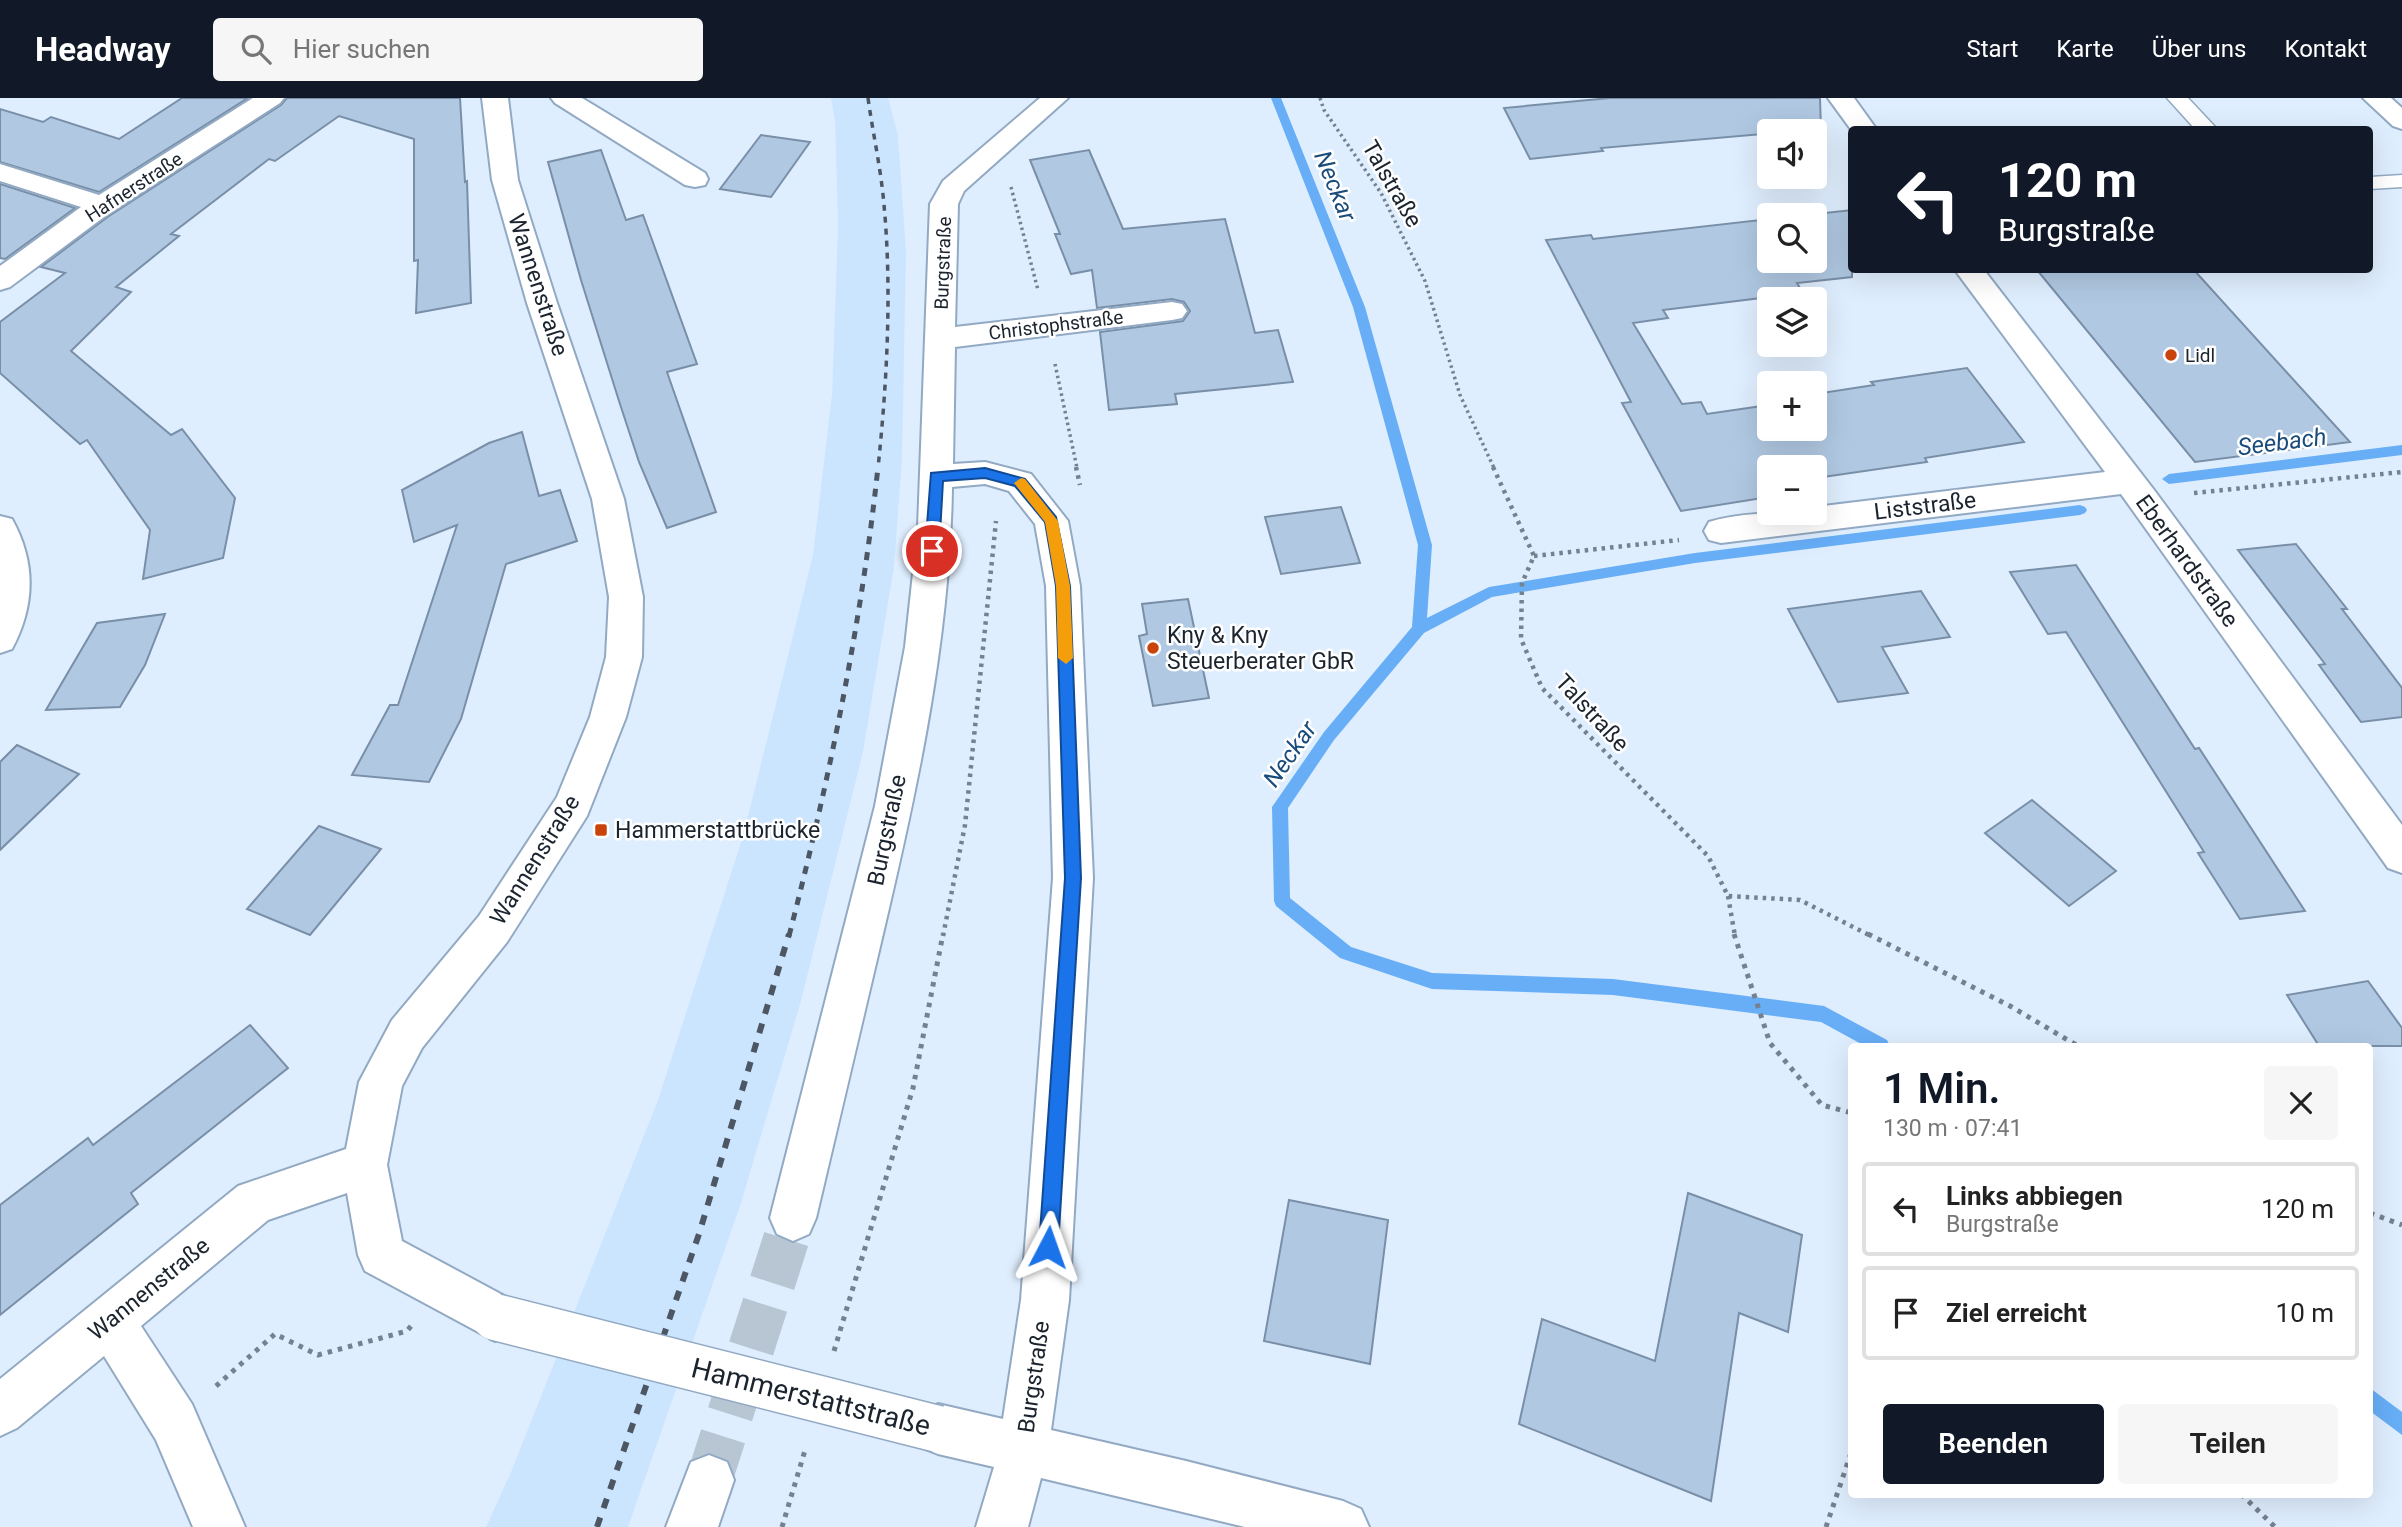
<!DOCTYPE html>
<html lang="de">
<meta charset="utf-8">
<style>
body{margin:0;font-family:Roboto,sans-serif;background:#f6f6f6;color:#222;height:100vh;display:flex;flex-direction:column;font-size:26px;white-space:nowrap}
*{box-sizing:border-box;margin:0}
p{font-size:23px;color:#767676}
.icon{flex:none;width:38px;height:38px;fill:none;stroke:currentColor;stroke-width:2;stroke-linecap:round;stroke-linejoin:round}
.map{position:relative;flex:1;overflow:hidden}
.drawer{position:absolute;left:1848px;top:945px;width:525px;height:455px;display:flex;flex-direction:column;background:#fff;border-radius:7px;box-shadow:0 7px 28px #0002}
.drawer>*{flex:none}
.top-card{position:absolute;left:1848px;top:28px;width:525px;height:147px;border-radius:7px;box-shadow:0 7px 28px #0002;background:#111827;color:#fff;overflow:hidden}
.buttons{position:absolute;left:1757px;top:21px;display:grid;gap:14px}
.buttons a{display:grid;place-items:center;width:70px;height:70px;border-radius:7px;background:#fff;box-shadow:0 7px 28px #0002;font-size:35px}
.pin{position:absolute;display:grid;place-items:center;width:60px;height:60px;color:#fff;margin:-30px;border:4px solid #fff;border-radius:50%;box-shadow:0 2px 7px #0007}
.me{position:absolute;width:77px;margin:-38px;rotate:4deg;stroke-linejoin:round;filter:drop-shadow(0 0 5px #0008)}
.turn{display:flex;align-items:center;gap:24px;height:147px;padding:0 35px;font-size:32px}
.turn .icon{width:91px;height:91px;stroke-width:2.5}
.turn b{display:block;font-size:49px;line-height:60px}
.round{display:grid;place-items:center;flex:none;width:74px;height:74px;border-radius:7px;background:#f6f6f6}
.summary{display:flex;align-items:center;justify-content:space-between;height:119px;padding:0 35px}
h1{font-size:42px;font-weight:600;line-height:52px;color:#111827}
.button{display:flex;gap:14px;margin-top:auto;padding:14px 35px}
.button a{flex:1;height:80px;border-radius:7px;background:#111827;color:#fff;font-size:28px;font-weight:600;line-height:80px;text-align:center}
.button a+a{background:#f6f6f6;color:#222}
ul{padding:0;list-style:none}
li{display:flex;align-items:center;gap:21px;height:94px;margin:0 14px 10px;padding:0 21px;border:4px solid #e0e0e0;border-radius:7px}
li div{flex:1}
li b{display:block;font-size:26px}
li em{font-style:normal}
header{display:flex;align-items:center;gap:42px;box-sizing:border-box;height:98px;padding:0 35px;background:#111827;color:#fff}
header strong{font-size:33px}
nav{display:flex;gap:38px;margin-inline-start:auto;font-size:24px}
.search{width:490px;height:63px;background:#f6f6f6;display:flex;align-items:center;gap:18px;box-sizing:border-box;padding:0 24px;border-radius:7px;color:#767676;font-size:26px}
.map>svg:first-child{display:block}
</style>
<header>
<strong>Headway</strong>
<div class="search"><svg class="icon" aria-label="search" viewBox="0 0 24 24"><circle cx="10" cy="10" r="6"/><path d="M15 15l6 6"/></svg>Hier suchen</div>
<nav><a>Start</a><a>Karte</a><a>Über uns</a><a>Kontakt</a></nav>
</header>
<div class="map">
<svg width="2402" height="1429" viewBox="0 0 2402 1429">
<rect width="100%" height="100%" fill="#dfeefe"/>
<path fill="#cce5ff" d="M831 0H888L898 37 906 154 902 362 894 469 863 654 801 903 741 1105 628 1429H486L511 1374 658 1002 743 738 813 457 832 296 838 127 835 23Z"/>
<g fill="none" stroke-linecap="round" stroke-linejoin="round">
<g fill="#67aef7" fill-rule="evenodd">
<path d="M1271 0H1281L1365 209 1432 447 1427 520 1489 489 1695 455 2080 407 2085 409 2087 412 2085 415 2080 417 1695 465 1492 499 1424 535 1334 642 1288 710 1290 800 1351 849 1432 875 1613 881 1824 908 1887 942 1890 948H1865L1821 924 1613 897 1432 891 1340 860 1276 808 1274 803 1272 709 1324 634 1412 529 1418 447 1353 209Z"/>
<path d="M2402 347V357L2169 386 2162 381 2169 376Z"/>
<path d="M2370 1290 2402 1314V1337L2370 1313Z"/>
</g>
</g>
<g fill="#b0c8e2" stroke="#798fa8" stroke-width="2">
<path d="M182 0H248L99 94 0 64V11L43 24 51 19 119 41Z"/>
<path d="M287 0H460L465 84 467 83 471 205 416 215 418 162 414 163V41L339 18 275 63 269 61 171 136 179 138 116 189 131 194 71 253 171 337 182 331 235 400 223 460 143 481 150 432 87 342 80 346 0 275V224L65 175 41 169 109 118 281 7Z"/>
<path d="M1610 0H1820L1821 31 1601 50 1603 53 1530 61 1504 10Z"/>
<path d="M761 37 810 44 771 99 720 91Z"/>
<path d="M601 52 626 122 643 117 697 266 667 274 716 414 667 430 639 364 619 303 581 182 548 64Z"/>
<path d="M1089 52 1123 131 1225 121 1255 235 1278 232 1293 284 1175 296 1177 306 1109 312 1100 234 1183 223 1190 213 1184 204 1172 201 1097 210 1092 172 1071 176 1055 136H1060L1030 62Z"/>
<path d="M0 86 75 110 5 161 0 160Z"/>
<path d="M1852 112V179L1797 185 1800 190 1769 194V199L1663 212 1668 220 1633 225 1682 306 1701 304 1707 316 1769 307V331H1815V296L1874 287 1871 284 1967 270 2024 344 1925 360 1927 364 1823 379 1825 383 1815 384V369H1769V399L1681 413 1622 305 1631 304 1546 142 1591 137 1593 141 1769 121V163H1815V117H1806Z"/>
<path d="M2037 172H2194L2350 344 2195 364Z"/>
<path d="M522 334 539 398 560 392 577 443 506 466 461 621 429 684 352 677 390 607H398L457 427 414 444 402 392 489 345Z"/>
<path d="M1341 409 1360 465 1281 476 1265 419Z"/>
<path d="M2296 446 2347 511H2342L2402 590V619L2361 624 2319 567 2325 566 2238 452Z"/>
<path d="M2076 467 2195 651 2199 650 2305 813 2240 821 2198 755 2204 754 2066 534 2048 536 2010 474Z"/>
<path d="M1921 493 1950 539 1882 549 1908 595 1838 604 1788 511Z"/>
<path d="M1188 501 1209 600 1153 608 1139 538 1147 536 1142 506Z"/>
<path d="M165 516 145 567 120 609 46 612 97 525Z"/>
<path d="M17 647 79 676 0 752V664Z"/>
<path d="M2032 702 2116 773 2069 808 1985 735Z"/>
<path d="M319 728 381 751 310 837 247 811Z"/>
<path d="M2368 883 2402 930V948H2319L2287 897Z"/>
<path d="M250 927 288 970 131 1095 138 1106 0 1217V1107L88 1040 93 1047Z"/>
<path d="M1688 1095 1802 1137 1788 1234 1739 1215 1711 1403 1519 1326 1542 1221 1655 1263Z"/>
<path d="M1289 1102 1388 1122 1370 1266 1264 1243Z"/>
</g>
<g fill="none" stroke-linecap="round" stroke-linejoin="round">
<path stroke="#b8c6d4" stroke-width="46" stroke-dasharray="46 23" stroke-linecap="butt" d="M709 1382 793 1120"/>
<defs>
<g id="service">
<path d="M2167 0H2188L2218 32H2196Z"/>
<path d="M2402 77V89L2370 91V79Z"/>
</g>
<g id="minor">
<path d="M253 0H284L280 5 108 116 10 189 0 192V168L81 109 0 83V66L99 97Z"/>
<path d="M482 0H508L518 82 557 205 624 401 643 499 642 559 626 619 587 718 507 844 422 950 402 988 387 1067 402 1143 512 1202 519 1219 512 1236 495 1243 365 1173 358 1157 347 1095 268 1122 141 1228 192 1306 245 1429H193L156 1342 104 1258 17 1330 0 1338V1281L238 1088 346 1051 359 984 392 922 479 818 557 699 590 619 606 559 609 499 592 401 527 205 492 82Z"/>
<path d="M551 0H582L705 75 708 81 705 87 695 89 685 87 555 5Z"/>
<path d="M1040 0H1068L964 93 958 106 955 229 1172 204 1182 206 1187 213 1182 220 1172 222 955 249 953 366 985 364 1031 376 1068 423 1080 488 1093 780 1069 1202 1051 1332 1186 1363 1343 1403 1361 1411 1369 1429H1245L1041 1380 1028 1429H976L994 1369 938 1356 920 1349 913 1331 920 1313 938 1306 1003 1321 1021 1202 1053 780 1046 488 1035 426 1009 393 985 386 952 389C950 542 917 692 882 840 860 934 838 1027 816 1120L809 1136 793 1143 777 1136 770 1120 875 708 905 549 918 429 930 106 943 83Z"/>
<path d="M1828 0H1854L1877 32 1852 33Z"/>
<path d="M1955 172H1984L2154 392 2402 727V775L2388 770 2121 396 1721 445 1709 442 1704 433 1709 424C1743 414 1780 415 1815 415V409L2105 374Z"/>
<path d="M0 418 12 421C36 464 35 508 12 551L0 555Z"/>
<path d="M709 1357 727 1364 734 1382 718 1429H666L691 1364Z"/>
</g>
<path id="secondary" d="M2363 0H2391L2402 10V31L2393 28Z"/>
</defs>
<use href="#service" stroke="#92a9c3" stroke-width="3"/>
<use href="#minor" stroke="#92a9c3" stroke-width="4"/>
<use href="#secondary" stroke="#92a9c3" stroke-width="4"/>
<g stroke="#75818e" stroke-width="3.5" stroke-dasharray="2.5 3.5" stroke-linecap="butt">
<path d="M1320 0 1324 12 1381 95 1425 183 1460 297 1494 370"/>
<path d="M1011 89 1038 192"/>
<path d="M1055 266 1077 370"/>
</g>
<g stroke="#75818e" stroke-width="4.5" stroke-dasharray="3.5 5" stroke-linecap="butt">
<path d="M1076 369 1080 387"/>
<path d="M1493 369 1534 458 1522 485 1521 541 1542 590 1708 758 1728 798 1800 802 1871 838"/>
<path d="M2194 395 2402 374"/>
<path d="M1534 458 1679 442"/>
<path d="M1728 798 1735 838"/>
<path d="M943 838 965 727 996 423"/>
</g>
<g stroke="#75818e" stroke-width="5" stroke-dasharray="4.5 6" stroke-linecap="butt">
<path d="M1734 836 1770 945 1822 1007 1852 1015"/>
<path d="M1868 836 2010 908 2078 948"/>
<path d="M2370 1115 2402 1127"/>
<path d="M834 1253 913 990 943 836"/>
<path d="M216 1288 275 1236 318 1257 407 1233 411 1228"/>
<path d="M2241 1396 2275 1429"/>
<path d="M782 1429 806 1349"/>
<path d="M1826 1429 1852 1352"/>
</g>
<use href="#service" fill="#fff" fill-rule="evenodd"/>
<use href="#minor" fill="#fff" fill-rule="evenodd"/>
<use href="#secondary" fill="#fff" fill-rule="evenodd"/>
<path stroke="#4d5763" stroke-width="3.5" stroke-dasharray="6 6" stroke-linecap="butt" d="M868 0C873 36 881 71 884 107 892 193 887 284 878 370"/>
<path stroke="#4d5763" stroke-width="5" stroke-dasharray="8 8" stroke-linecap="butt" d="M789 838C829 683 861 528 878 369"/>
<path stroke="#4d5763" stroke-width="6" stroke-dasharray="10 10" stroke-linecap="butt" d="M597 1429 699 1136 789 836"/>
<defs>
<path id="minor-bridge" d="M495 1219 938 1331"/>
</defs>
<use href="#minor-bridge" stroke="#92a9c3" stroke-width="49" stroke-linecap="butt"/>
<use href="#minor-bridge" stroke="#fff" stroke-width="46"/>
</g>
<path fill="#1a73e8" stroke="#114b97" stroke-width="2" d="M985 370 1025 381 1056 419 1070 488 1081 780 1058 1149 1055 1156 1048 1158 1041 1156 1039 1149 1065 780 1056 488 1045 424 1015 388 985 380 943 383 939 453 932 458 925 453 931 375Z"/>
<path fill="#f59e0b" d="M1021 380 1025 381 1058 423 1070 488 1073 560 1066 566 1058 560 1056 488 1045 424 1014 385Z"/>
<g fill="#ca430b" stroke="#fff" stroke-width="2.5">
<circle cx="2171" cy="257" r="7"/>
<circle cx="1153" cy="550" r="7"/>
<rect x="594" y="725" width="14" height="14" rx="3.5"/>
</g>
<g text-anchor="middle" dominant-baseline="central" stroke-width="5" stroke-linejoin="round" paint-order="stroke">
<g font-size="19" fill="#1b242e" stroke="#fff">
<text transform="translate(134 89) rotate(-33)">Hafnerstraße</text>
<text transform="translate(943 165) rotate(-88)">Burgstraße</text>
<text transform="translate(1056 227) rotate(-7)">Christophstraße</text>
</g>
<g font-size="19" fill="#1b242e" stroke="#fff" text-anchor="start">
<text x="2185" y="257">Lidl</text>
</g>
<g font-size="23" fill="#1b242e" stroke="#fff">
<text transform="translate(1392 86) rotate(60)">Talstraße</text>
<text transform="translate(538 187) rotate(72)">Wannenstraße</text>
<text transform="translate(1925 408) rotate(-7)">Liststraße</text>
<text transform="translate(2187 463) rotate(54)">Eberhardstraße</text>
<text transform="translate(1592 615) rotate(47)">Talstraße</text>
<text transform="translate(887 732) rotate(-78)">Burgstraße</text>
<text transform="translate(535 762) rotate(-58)">Wannenstraße</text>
<text transform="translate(149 1191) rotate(-39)">Wannenstraße</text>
<text transform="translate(1034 1279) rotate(-82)">Burgstraße</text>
</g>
<g font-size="23" fill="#1b242e" stroke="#fff" text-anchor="start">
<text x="1167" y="537">Kny &amp; Kny<tspan x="1167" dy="26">Steuerberater GbR</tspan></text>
<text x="615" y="732">Hammerstattbrücke</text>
</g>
<g font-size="24" font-style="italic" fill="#1a4c7b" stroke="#fff">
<text transform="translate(1335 88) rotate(68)">Neckar</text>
<text transform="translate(2282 344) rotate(-7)">Seebach</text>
<text transform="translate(1290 656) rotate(-55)">Neckar</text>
</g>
<g font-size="28" fill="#1b242e" stroke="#fff">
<text transform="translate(811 1299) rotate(14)">Hammerstattstraße</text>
</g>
</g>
</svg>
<div class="buttons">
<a><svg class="icon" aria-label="sound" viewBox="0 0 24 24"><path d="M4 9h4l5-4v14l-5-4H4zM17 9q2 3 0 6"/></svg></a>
<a><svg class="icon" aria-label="search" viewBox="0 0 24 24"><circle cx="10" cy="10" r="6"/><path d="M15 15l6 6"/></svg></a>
<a><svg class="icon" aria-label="layers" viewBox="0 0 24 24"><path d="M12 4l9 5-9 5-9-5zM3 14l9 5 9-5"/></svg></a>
<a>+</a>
<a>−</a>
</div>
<div class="pin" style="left:932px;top:453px;background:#d93025"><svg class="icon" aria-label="arrive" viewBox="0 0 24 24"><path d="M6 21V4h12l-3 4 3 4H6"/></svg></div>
<svg class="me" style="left:1048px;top:1149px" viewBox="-20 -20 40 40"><path d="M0-17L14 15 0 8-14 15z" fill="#1a73e8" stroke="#fff" stroke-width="4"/></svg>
<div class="top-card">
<div class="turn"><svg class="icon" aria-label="left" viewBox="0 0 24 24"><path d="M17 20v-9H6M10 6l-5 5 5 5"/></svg><div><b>120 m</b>Burgstraße</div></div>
</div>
<section class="drawer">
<div class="summary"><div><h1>1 Min.</h1><p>130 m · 07:41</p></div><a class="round"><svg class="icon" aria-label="close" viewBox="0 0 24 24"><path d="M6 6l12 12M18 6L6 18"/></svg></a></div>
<ul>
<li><svg class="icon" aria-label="left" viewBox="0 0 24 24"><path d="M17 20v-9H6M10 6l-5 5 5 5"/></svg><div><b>Links abbiegen</b><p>Burgstraße</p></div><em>120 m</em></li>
<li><svg class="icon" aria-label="arrive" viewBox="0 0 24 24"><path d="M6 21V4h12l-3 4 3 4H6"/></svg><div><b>Ziel erreicht</b></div><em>10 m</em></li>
</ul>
<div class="button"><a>Beenden</a><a>Teilen</a></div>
</section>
</div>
